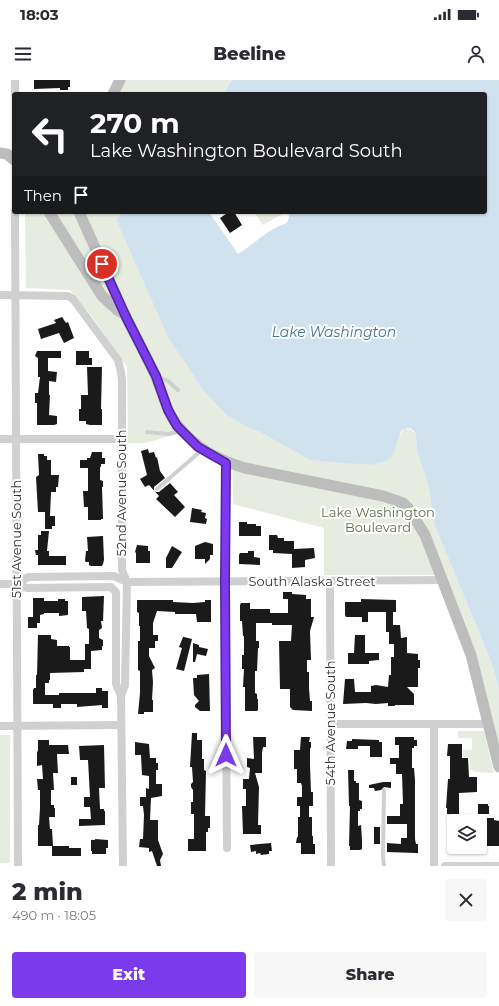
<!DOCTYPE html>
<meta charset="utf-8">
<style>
body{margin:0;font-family:Montserrat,sans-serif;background:#f7f7f7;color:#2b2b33;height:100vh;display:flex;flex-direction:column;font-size:15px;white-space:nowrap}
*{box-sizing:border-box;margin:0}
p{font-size:13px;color:#7c7c81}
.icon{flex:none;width:22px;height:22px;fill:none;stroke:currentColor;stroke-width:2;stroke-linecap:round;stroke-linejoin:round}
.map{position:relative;height:786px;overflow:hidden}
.side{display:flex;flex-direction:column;background:#fff;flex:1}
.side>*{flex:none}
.hud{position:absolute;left:12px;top:12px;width:475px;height:122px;border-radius:4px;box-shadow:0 1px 3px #0004;background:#202124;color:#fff;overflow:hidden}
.buttons{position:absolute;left:447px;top:734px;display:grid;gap:8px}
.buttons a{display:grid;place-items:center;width:40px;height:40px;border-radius:4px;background:#fff;box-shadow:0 1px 3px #0004;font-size:20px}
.pin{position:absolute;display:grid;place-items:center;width:34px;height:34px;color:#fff;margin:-17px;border:2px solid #fff;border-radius:50%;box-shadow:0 1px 4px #0007}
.me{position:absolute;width:44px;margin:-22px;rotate:0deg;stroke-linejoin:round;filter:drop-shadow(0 0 3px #0008)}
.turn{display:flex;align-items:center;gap:14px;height:84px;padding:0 12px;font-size:18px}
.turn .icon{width:52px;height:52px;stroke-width:2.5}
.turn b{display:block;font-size:28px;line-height:34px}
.then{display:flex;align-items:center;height:38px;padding:0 12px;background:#0003;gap:8px;font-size:15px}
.round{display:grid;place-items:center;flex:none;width:42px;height:42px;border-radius:4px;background:#f7f7f7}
.headline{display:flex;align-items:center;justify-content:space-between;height:68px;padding:0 12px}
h1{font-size:24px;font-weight:800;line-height:30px}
.primary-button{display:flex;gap:8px;margin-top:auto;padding:8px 12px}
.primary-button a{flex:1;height:46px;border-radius:4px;background:#7c3aed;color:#fff;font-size:16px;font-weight:800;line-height:46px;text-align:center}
.primary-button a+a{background:#f7f7f7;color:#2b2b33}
.status{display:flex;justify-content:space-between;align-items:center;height:28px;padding:0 20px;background:#fff;direction:ltr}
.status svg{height:11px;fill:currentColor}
header{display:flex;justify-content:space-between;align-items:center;height:52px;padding:0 12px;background:#fff;font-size:18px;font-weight:800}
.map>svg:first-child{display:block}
</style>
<div class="status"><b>18:03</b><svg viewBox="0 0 49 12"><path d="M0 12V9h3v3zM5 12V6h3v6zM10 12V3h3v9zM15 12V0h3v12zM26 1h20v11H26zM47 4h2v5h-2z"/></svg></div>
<header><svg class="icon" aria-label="menu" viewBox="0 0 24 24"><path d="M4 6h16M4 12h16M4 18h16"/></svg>Beeline<svg class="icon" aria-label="person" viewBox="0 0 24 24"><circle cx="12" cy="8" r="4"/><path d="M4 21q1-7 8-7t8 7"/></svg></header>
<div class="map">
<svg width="499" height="786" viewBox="0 0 499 786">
<rect width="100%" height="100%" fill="#fff"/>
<g fill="#e6ecdf">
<path d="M123 0H232L223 14H116Z"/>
<path d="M25 132H124L116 139 184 282 202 309 247 347 260 352 310 380 373 385 386 381 404 348 412 350 416 356 417 371 428 404 435 446 491 581 499 608V671L444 495H324V448L233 424V381L200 363 187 351 146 363H127L128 351 127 287 93 238 70 210 26 208Z"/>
<path d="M254 132H286L263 145Z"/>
<path d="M458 651H484L494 693 475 692 470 689V679L469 677H463V670H472V658H458Z"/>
<rect x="0" y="655" width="10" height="128"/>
</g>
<path fill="#cfe2ee" d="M232 0H499V608L491 581 435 446 428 404 417 371 416 356 414 351C410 347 405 347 401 351L394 372 391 378 386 381 373 385 343 383 310 380 260 352 247 347 227 335 202 309 168 257 116 139 124 132H209L238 174C254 164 268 149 287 143L289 137 288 132H485V14H223Z"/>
<g fill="#1a1a1a">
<path d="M34 0H70V7H68V10H60V8L34 9Z"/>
<path d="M229 132H234L242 145 230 153 220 138Z"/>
<path d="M62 237 66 243 68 242 74 258 64 263 59 253 41 259 38 249 56 243 54 240Z"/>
<path d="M37 271H61V278H48V291L57 292 56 302 49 301V315H50L49 335 57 336V344L54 345H37V323H35V313H38L40 297H38V278L35 276Z"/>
<path d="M76 271H89V278H92V285H76Z"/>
<path d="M87 287H102L101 329H102V345H90L86 344V341H79V329H81V315H88Z"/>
<path d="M148 369 149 373 154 372 156 378 157 377 160 391 165 398 154 407V411L156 412H159L170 403 178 412 174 415 185 427 175 437 156 419 159 416 149 405 145 407 140 399 147 395 141 371Z"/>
<path d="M92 372H102V378H105V384H101V387H100V400L103 401V407H102L103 439H101V440H88V427H84L83 411H88V388H80V380H87V378H90Z"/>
<path d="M38 374H44V376H47V380H51V395H59L58 407H56V412H51V413L50 436H55V446H52V449H45V432H38L36 397 39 395Z"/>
<path d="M192 428 202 430 201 432 206 433 205 438 207 439 206 444 190 442Z"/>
<path d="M239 442H247V444H256V446H261V456H239Z"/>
<path d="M41 451H49L47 471H49V476H66V485H38V475H36L35 470H38V455H41Z"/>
<path d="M269 455H277L278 458H284V461H294V469L314 468 315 478 305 480V487L292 488V474L273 473V470H269Z"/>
<path d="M103 456 104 480 103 484 102 486H91L89 485V482H86L85 481 86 471H88L87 457Z"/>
<path d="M205 462 213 464V475H210V479L205 484V479H195V466Z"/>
<path d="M137 465 148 466V471H150V483H136V473L135 472Z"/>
<path d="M172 466 182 472 172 488H166V478Z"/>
<path d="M248 471H254V477L260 478V485L239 484V475L240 473H248Z"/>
<path d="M283 512H292V514L306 515V519H311V537H314L310 551 311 580H307V592H309V608L310 621H312V631L293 630 290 627V609H280L279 561H291L292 545H272V543H256V561H259V568H258L257 591H255V613L257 614V619H258V630L257 631H245V607H243L244 589H242V575H244V556H243L242 541H240V525L241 523H250V529H270V533H288V519H283Z"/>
<path d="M104 516 103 541H101L102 548 99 550V558L103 560V566H102V570L91 571V589H84V592L50 593V600H49V603H45V615H59V613H96V608H102V611H108V628H102V625L77 627V624H61V628H53V624H33V610L34 608H36V595H37L38 555H51V559L57 560V566H69V567H70V580H85V564H89V549L87 548 86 531H82V517Z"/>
<path d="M33 518H44V521H58V519H65V521H68V535L59 536V533H44V534L40 535V543H37V548H28V537H33Z"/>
<path d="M361 519 396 520V532H393V545H400L401 558 407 557V573L418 574V580H420V588H418V607H407L414 614V625H395V626H388V623L376 624 366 623 343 624 345 599H354L355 612H371V606L376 605 388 607 389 595H391V577H394V564H389V552H386V532H368V542H362V537H346L345 535V522H361Z"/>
<path d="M137 520H173V522L193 523 205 522V520H211V542H197L196 534H175V532L157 531 153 543V555H158V561H155V568H149V576L155 588 152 590 153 602 152 620H153V632H144V634H138L140 613V591L138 590V561H140V546H139V533L137 532Z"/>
<path d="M355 555H365V573H379V580L369 581V584H348V573H354Z"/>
<path d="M183 557H184L192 559 184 591 176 589 182 568 179 567Z"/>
<path d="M193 563 199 565V567L208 569 206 576 197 574 195 582H193Z"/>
<path d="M209 594 210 631H200L195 627V625L199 621 194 615 193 598H197V595Z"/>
<path d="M192 653H197V660H202V679H204V690L206 691 205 736H210V748H208V752H206V771H188V759H194V734H191V722H193V710L191 707V704L193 702 192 687H190Z"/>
<path d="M253 657H266V667H263L262 673V693H255L259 707 258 745H261V754H243L242 726H246V709H243V699H249L250 688 247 687V678L254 679Z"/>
<path d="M301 657H310L309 662H311V668H310V685L311 712H313V726H309V737H312V756H313V764H315V774H301V763H296L297 757H298V737H300V726H297V717H302V706L301 703H297V689H294V670H300Z"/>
<path d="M395 657H414V660H417V666H414V668H412V688H414L415 700V759L416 764H418V773H416L387 772V763L401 764V758H407V744H387V736H400V724H403L402 694H396V684H390V678H399V665H395Z"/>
<path d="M352 659 379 660V662H382V677H370V666H358V669H346L347 661H352Z"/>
<path d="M38 660H49V665H68L69 674H57L58 693H53L54 710H51V725H54V728H55V737H49L50 749H52L53 766H69V768H81V776H52V766H38V745H39L40 728V710H38L37 699H43L42 685 37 686V672L38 671Z"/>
<path d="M135 662 149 664 150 678H156V683H158V690H156V704H162V716L151 718 150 740H158V760L163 774 160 780 161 786H157L152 771 149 772V768L139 767 140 759H143L144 735 143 726H140V717H146V708L149 709V696L142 695 141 675H135Z"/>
<path d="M448 664H462V678H468L469 697H477V712L459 713V741H450L449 734H447V728H446L448 699H450V676H447Z"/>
<path d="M104 665 105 708H99L100 729H104V731H105V745L79 746V739H91L90 727H84V717H90L88 680H80L79 666Z"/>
<path d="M348 690H354V701H356V703H359V720L362 721V729H360V731H358V746L361 745 362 760V769L360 770H350V766H349L350 726H349Z"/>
<rect x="71" y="697" width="6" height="8"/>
<path d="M383 702H391V708L384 707 381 710 375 711 374 708H369V705Z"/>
<path d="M478 724H488V726H489V734H478Z"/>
<path d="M486 738H494V740L499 741V766H480V755L483 754V746L486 745Z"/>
<rect x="374" y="747" width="6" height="17"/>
<path d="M95 759 108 760V768H106V774H92V771H91V760H95Z"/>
<path d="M271 763 272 771H269V774L261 775 260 773 256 774V771L251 772 250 765Z"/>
<rect x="451" y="767" width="8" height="7"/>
</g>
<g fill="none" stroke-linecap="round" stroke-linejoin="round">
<g stroke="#d0d0d0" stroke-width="4">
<path d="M159 297 168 301 178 310"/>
<path d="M147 352 168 354 181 351"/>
<path d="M157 409 202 370"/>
<path d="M384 710 383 777 384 786"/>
</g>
<g stroke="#d0d0d0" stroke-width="8">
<path d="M15 0V14"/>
<path d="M15 132 18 786"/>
<path d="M0 215 68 216 73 219 118 280 121 292 122 300V490L127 502 125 605 121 616 123 786"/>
<path d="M0 359H121"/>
<path d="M226 383 225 501 227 768"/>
<path d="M330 501 331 786"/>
<path d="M0 504H16L28 497 114 496 127 502 443 500"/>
<path d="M16 504 27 508 111 507 116 512V604L121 616"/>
<path d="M331 644H489"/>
<path d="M434 644V786"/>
<path d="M0 646 121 645"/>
<path d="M445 786H499"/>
</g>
<g stroke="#bdbdbd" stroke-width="11">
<path d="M113 14 120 0"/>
<path d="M0 73 7 74 14 80"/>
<path d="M49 132 102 216 117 230 125 234"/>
<path d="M79 132C95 167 110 203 126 237 136 257 146 275 155 295 163 312 166 333 179 347 197 369 218 380 245 388L383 416 403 423 409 429 425 455 471 575 499 687"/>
</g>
</g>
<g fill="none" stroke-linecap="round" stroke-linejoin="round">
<defs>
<path id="route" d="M102 184 126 237 156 296 168 330 177 346 198 367 226 383 225 501 226 675"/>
</defs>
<use href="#route" stroke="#51269a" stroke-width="10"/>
<use href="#route" stroke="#7c3aed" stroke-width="7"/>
</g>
<g text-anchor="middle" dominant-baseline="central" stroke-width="4" stroke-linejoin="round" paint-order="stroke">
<g font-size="13" fill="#333" stroke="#fff">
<text transform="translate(121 413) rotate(-90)">52nd Avenue South</text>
<text transform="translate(16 459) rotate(-90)">51st Avenue South</text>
<text x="312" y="501">South Alaska Street</text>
<text transform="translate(330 643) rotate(-90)">54th Avenue South</text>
</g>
<g font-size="13" fill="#56703f" stroke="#fff">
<text x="378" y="432">Lake Washington<tspan x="378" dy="15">Boulevard</tspan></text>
</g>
<g font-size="14" font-style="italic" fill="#3f7597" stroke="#fff">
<text x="334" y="252">Lake Washington</text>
</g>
</g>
</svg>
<div class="buttons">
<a><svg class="icon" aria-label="layers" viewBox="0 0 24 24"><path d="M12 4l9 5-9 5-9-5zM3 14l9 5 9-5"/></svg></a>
</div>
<div class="pin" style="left:102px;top:184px;background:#d93025"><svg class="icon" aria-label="arrive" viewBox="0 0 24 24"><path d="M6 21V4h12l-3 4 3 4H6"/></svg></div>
<svg class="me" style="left:226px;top:675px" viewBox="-20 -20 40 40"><path d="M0-17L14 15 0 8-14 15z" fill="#7c3aed" stroke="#fff" stroke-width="4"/></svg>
<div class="hud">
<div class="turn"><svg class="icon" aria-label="left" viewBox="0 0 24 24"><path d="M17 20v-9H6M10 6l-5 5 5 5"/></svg><div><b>270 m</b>Lake Washington Boulevard South</div></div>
<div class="then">Then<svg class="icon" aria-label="arrive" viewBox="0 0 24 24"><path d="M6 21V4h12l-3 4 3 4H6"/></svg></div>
</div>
</div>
<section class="side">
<div class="headline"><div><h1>2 min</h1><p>490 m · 18:05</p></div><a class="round"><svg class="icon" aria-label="close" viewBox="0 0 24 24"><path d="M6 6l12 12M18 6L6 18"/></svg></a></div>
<div class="primary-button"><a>Exit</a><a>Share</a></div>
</section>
